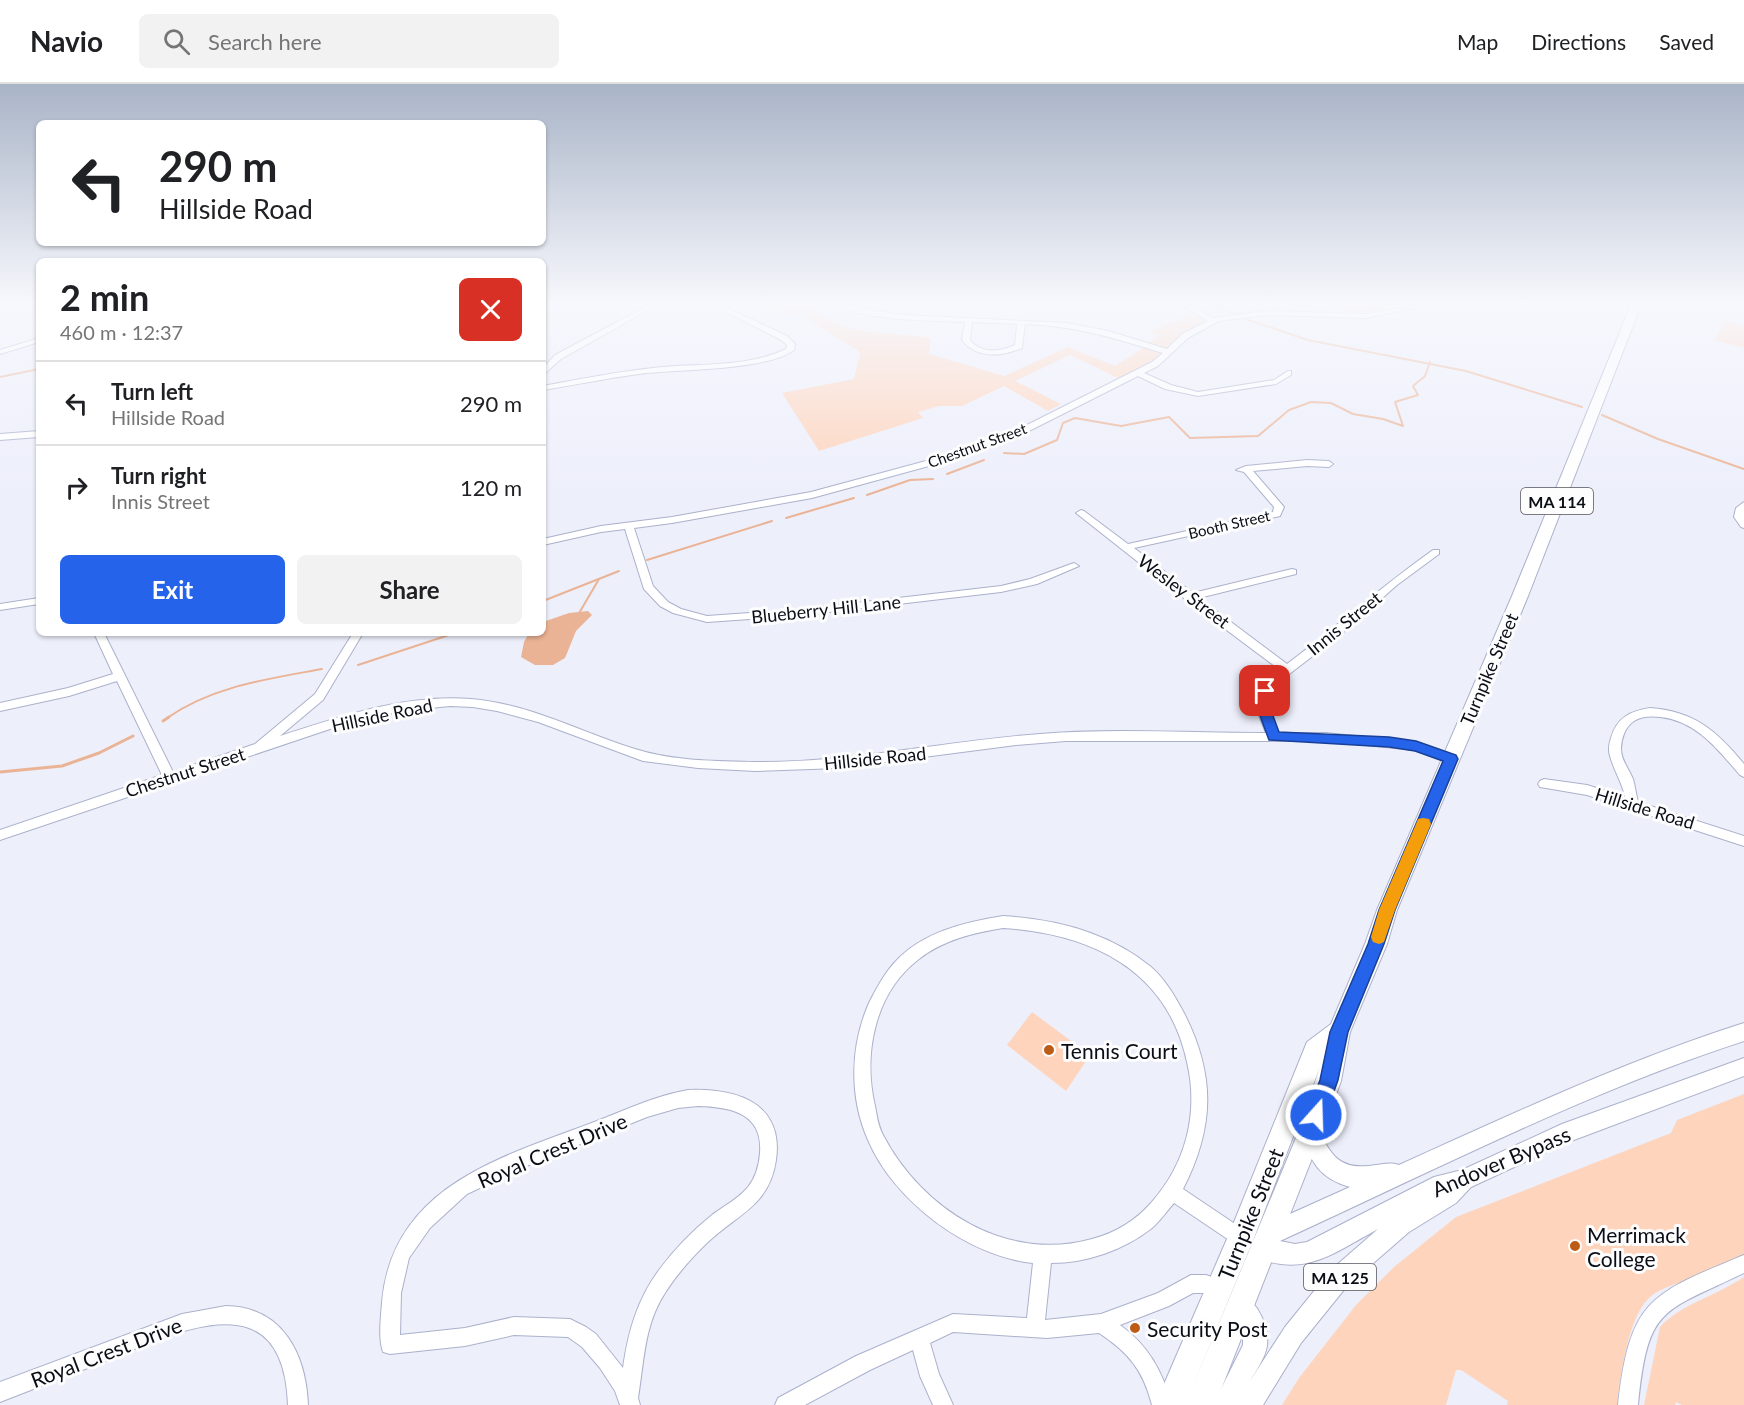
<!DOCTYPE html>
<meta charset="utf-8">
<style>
body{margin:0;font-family:Lato,sans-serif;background:#f2f2f2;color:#202124;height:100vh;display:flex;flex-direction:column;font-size:22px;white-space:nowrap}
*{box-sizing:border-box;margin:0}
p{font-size:20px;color:#757577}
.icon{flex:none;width:33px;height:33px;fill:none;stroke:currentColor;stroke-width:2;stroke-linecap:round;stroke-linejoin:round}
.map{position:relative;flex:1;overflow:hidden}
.panel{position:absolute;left:36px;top:174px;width:510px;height:378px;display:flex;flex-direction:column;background:#fff;border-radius:9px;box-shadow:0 2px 4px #0004}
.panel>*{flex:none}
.banner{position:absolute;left:36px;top:36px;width:510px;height:126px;border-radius:9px;box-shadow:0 2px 4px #0004;background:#fff;color:#202124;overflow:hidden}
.pin{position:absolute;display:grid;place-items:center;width:51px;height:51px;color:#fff;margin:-26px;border-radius:12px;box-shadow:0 3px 9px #0006}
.me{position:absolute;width:66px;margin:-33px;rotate:20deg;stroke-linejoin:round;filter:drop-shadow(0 0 4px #0008)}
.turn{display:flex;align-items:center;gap:21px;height:126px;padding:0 24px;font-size:27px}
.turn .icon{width:78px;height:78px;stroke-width:2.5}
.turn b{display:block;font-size:42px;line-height:51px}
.round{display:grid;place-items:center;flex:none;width:63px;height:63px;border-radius:9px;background:#f2f2f2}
.head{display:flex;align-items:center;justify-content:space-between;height:102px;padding:0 24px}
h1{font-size:36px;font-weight:700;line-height:45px}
.cta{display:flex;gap:12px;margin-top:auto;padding:12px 24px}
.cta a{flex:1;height:69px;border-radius:9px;background:#2563eb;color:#fff;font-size:24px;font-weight:700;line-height:69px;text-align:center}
.cta a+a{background:#f2f2f2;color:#202124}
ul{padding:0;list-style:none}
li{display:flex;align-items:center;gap:18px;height:84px;padding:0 24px;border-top:2px solid #e0e0e0}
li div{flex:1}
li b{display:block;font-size:22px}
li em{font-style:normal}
header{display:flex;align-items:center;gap:36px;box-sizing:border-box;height:84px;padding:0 30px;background:#fff;border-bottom:2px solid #e0e0e0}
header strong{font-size:28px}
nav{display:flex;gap:33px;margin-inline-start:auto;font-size:21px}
.search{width:420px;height:54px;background:#f2f2f2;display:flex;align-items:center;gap:15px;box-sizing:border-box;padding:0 21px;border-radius:9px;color:#757577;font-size:22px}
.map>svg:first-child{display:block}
</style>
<header>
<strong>Navio</strong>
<div class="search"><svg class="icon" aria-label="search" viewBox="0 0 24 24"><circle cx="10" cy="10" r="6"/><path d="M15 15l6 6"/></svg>Search here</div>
<nav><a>Map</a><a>Directions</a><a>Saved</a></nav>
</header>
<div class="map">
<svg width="1744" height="1321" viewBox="0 0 1744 1321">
<rect width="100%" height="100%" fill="#edeffb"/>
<g fill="#fed4bd">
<path d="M770 221H827L815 226C821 231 828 236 835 239 863 251 901 249 931 254L929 270 1004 292 1068 263 1115 282 1146 262 1166 269 1120 295 1070 271 1015 297 1061 320 1048 327 1004 302 962 322H939L918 328 923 334 819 367 782 309 854 295 860 270 857 266 797 229 787 231Z"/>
<path d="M1338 221H1406L1371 229 1345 228Z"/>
<path d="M1196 226 1213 237 1200 243 1169 268 1145 261 1159 251 1151 248Z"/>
<path d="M1725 237 1744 242V264L1714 256Z"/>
<path d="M1032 928 1090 971 1066 1007 1007 961Z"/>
<path d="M1744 1010V1172C1732 1178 1720 1186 1707 1191 1688 1198 1663 1200 1648 1215 1627 1236 1621 1293 1617 1321H1507L1508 1317 1461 1286H1456L1446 1321H1282L1299 1294 1356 1221 1394 1183 1456 1133 1671 1049 1677 1036Z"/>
<path d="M1744 1193V1321H1682L1676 1318 1675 1321H1644L1660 1243C1681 1220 1718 1211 1744 1193Z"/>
</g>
<path fill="#ebb395" d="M588 527 592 531 576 547 565 574 553 581H535L521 573 524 558 529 549H543V538L569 529Z"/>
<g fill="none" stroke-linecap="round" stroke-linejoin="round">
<g stroke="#ebb395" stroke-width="2">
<path d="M1214 221 1233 230"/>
<path d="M0 222 13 221"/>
<path d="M1240 233 1308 256 1466 287 1582 323"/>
<path d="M0 293 39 285"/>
<path d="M1602 331 1658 355 1744 385"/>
<path d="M1004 369 1024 370 1057 356 1063 339 1075 334 1121 342 1169 333 1190 354 1258 352 1289 326 1311 318 1331 319 1353 330 1383 335 1403 342 1395 318 1418 311 1413 302 1425 292 1430 278"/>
<path d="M947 390 984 376"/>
<path d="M867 411 910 396 933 395"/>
<path d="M786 434 854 414"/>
<path d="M647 476 772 437"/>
<path d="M543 517 619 487"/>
<path d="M578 531 599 495"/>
<path d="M358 581 455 549"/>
<path d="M167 634C213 602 268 595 322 585"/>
</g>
<g stroke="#ebb395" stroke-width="3">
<path d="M163 637 169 633"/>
<path d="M0 688 62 682 99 669 133 652"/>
</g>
<defs>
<g id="minor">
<path d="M649 221H657L561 275 543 291V284L555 271Z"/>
<path d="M713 221H721L787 252 795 260 794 266C767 287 676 285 639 290 607 294 575 301 543 306V302C580 295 616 288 653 284 696 279 747 284 786 265L787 261 781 256Z"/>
<path d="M835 221H846L895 230 924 232 1067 239 1108 247 1167 265 1182 250 1208 237 1182 221H1189L1213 234 1266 227 1366 230 1415 221H1428L1366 234 1266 231 1219 237 1188 254 1158 282 1144 289 1171 301 1198 308 1274 296 1288 287H1291V291L1276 300 1198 312 1165 305 1138 292 1029 347 969 371 812 414 672 439 634 444 653 502 668 518 681 525 707 532 795 526 1001 502 1030 495 1074 479 1079 482 1037 500 1001 508 795 532 707 538 673 529 660 522 644 505 625 445 601 448 543 461V455L601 442 672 433 811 408 963 367 1023 343 1152 278 1163 269C1114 254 1076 242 1025 240L1022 264C1001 273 977 275 962 256L965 238C934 237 861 236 835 221ZM972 238 1017 240 1015 261C1000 268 981 270 970 256Z"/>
<path d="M39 254V258L0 270V266Z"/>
<path d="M39 347V353L0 356V350Z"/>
<path d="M1307 376 1329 377 1333 380 1329 383 1307 382 1253 387 1284 423 1280 432 1134 464 1193 509 1292 485 1296 486V490L1199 514 1287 580C1336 543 1382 502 1433 466H1439V470L1397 501 1340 551 1275 601 1268 621 1278 649H1325L1416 658 1455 672 1457 675 1455 678 1451 680 1415 666 1325 657H1066L1016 661 839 684 755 687 698 684 643 677 538 638 497 627 473 623 450 622 401 627 333 644 0 756V746L162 691 117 597 69 612 0 627V619L68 604 113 590 94 549H104L173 688 255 660 315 610 353 549H363L323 616 280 652C342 632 405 610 471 615 530 620 580 648 635 665 672 677 716 677 754 678 851 679 944 657 1040 650 1113 644 1192 649 1266 649 1263 640 1257 630 1256 621 1255 606 1269 594 1280 586L1185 515 1076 429 1081 426 1084 427 1128 460 1273 428 1274 423 1244 388 1236 386 1246 382Z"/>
<path d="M1744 418V444L1741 443 1734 433 1736 424Z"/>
<path d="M39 514V520L0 526V520Z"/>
<path d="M1650 624C1694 627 1717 647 1744 680V693L1740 691C1718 666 1697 637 1660 633 1651 632 1642 632 1634 637 1625 643 1621 655 1621 665 1621 676 1629 685 1633 695 1635 702 1636 710 1638 718L1744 752V762L1587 711 1540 703 1538 700 1540 697 1544 695 1587 701 1625 713C1622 698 1614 687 1610 672 1608 666 1609 660 1611 654 1617 633 1631 627 1650 624Z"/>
<path d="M1003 832C1056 835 1110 849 1151 883 1166 896 1176 914 1185 931 1216 993 1214 1044 1183 1105L1247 1148 1250 1154 1247 1160 1241 1163 1235 1160 1174 1119C1167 1127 1160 1137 1152 1144 1124 1166 1087 1179 1051 1179L1045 1236 1101 1230 1158 1209 1191 1191H1206L1225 1198 1228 1204 1225 1210 1219 1213 1206 1209H1193L1169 1222 1120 1241C1149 1262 1162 1287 1172 1321H1152C1143 1286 1129 1269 1099 1249L1047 1254 953 1248 930 1259 939 1290 953 1321H933L920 1292 913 1266 870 1286 805 1321H775L778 1314 856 1272 953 1230 1027 1234 1033 1179C967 1172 894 1117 868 1056 849 1013 850 962 869 919 876 905 885 888 896 877 923 848 965 838 1003 832ZM1003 844C1091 850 1167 885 1187 978 1199 1029 1186 1080 1151 1119 1135 1137 1115 1149 1092 1155 1007 1179 922 1126 883 1051 878 1042 877 1032 875 1022 863 971 874 909 919 875 943 856 973 849 1003 844Z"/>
<path d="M688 1006C716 1005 755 1009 770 1036 777 1048 778 1062 776 1076 769 1122 739 1129 709 1157 692 1173 677 1190 665 1209 644 1241 644 1278 638 1314L640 1321H620L615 1307 600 1284 582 1263 568 1253 514 1251 465 1262 390 1270 383 1268C378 1254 381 1233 382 1218 392 1104 498 1074 589 1040 622 1028 653 1012 688 1006ZM698 1022C731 1023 763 1029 760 1069 759 1081 756 1093 748 1103 738 1115 724 1122 712 1131 692 1147 674 1166 659 1186 637 1216 628 1248 623 1284L596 1250 586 1243 570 1235 514 1233 465 1244 400 1251 401 1209 409 1174 430 1144 467 1110 524 1083 647 1033 678 1024Z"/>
<path d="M1744 1171V1189C1661 1229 1648 1222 1638 1321H1618C1630 1215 1650 1210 1744 1171Z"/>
<path d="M226 1222C283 1223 306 1270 308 1321H288C287 1292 280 1255 249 1244 208 1229 142 1263 103 1278 69 1291 34 1305 0 1318V1298L182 1230Z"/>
</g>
<path id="major" d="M1744 939V957C1584 1009 1433 1087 1280 1157L1295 1160 1307 1158 1434 1093 1462 1086 1562 1040 1744 974V992L1566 1059 1471 1103 1456 1119 1409 1148 1347 1202 1301 1259 1263 1321H1213L1243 1261V1245L1230 1222 1233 1214 1241 1211C1259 1218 1269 1244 1267 1262 1265 1274 1256 1287 1250 1297L1285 1243 1331 1186 1378 1145C1335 1168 1306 1194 1255 1173L1252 1165 1255 1157 1260 1155 1258 1151 1261 1143 1350 1103C1318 1094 1312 1078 1300 1049L1303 1042 1310 1039 1317 1042C1331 1073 1340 1087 1376 1081 1385 1080 1390 1078 1399 1081 1512 1030 1625 977 1744 939Z"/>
<path id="highway" d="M1631 221H1641L1528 512 1397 826 1387 860 1350 948 1341 997 1322 1049 1215 1321H1185L1298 1049 1320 983 1254 1154 1185 1321H1155L1230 1148 1307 958 1331 940 1365 860 1377 826 1512 512Z"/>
</defs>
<use href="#minor" stroke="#abb1cb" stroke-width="2"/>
<use href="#major" stroke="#abb1cb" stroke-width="2"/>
<use href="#highway" stroke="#abb1cb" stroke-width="2"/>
<use href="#minor" fill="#fff" fill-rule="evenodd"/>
<use href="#major" fill="#fff" fill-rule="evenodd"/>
<use href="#highway" fill="#fff" fill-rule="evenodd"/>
</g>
<linearGradient id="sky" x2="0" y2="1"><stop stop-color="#a9b4c7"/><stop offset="0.54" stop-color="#f7f8fd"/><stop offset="1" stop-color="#f7f8fd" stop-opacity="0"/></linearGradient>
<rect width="1744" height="406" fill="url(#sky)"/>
<path fill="#2563eb" stroke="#184099" stroke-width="1.5" d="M1265 602 1272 607 1269 621 1279 648 1389 653 1416 657 1456 671 1458 675 1395 826 1384 860 1348 948 1338 996 1323 1038 1316 1040 1310 1038 1307 1031 1320 996 1330 948 1368 860 1379 826 1443 677 1415 667 1389 663 1269 656 1256 621 1259 607Z"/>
<path fill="#f59e0b" d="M1423 734 1429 735 1431 740 1395 826 1384 858 1379 860 1373 858 1371 853 1379 826 1416 740 1418 735Z"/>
<g fill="#bc5c17" stroke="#fdfdfd" stroke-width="2">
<circle cx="1049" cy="966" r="6"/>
<circle cx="1575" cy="1162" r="6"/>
<circle cx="1135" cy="1244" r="6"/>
</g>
<g text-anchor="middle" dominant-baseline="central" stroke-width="6" stroke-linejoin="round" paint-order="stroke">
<g font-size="15" fill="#0b0d16" stroke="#fdfdfd">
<text transform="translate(977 361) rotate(-20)">Chestnut Street</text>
<text transform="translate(1229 440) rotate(-13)">Booth Street</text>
</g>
<g fill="#fdfdfd" stroke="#54555b" stroke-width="1.5">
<rect x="1521" y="404" width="72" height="26" rx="4.5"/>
<rect x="1304" y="1180" width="72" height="26" rx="4.5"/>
</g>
<g font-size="16" font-weight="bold" fill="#0b0d16">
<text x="1557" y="417">MA 114</text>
<text x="1340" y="1193">MA 125</text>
</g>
<g font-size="18" fill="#0b0d16" stroke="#fdfdfd">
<text transform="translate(1184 507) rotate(37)">Wesley Street</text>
<text transform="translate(826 525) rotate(-6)">Blueberry Hill Lane</text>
<text transform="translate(1344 539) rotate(-39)">Innis Street</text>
<text transform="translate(1489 585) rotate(-67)">Turnpike Street</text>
<text transform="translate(382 631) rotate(-12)">Hillside Road</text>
<text transform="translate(875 674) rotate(-6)">Hillside Road</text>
<text transform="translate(185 688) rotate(-18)">Chestnut Street</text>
<text transform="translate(1645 724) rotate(17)">Hillside Road</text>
</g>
<g font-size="21" fill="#0b0d16" stroke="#fdfdfd" text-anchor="start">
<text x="1061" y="966">Tennis Court</text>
<text x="1587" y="1150">Merrimack<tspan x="1587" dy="24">College</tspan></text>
<text x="1147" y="1244">Security Post</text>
</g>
<g font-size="21" fill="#0b0d16" stroke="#fdfdfd">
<text transform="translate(552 1066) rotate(-23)">Royal Crest Drive</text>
<text transform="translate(1501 1077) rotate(-23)">Andover Bypass</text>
<text transform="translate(1250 1130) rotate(-68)">Turnpike Street</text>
<text transform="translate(106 1268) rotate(-21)">Royal Crest Drive</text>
</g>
</g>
</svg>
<div class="pin" style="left:1265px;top:607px;background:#d93025"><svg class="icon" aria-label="arrive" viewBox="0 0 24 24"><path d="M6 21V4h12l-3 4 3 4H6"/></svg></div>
<svg class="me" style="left:1316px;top:1031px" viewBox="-20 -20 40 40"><circle r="17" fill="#2563eb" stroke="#fff" stroke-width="3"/><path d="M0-11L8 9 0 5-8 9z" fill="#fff"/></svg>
<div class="banner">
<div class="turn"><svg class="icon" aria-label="left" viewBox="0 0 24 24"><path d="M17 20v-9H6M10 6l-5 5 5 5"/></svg><div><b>290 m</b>Hillside Road</div></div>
</div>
<section class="panel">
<div class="head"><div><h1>2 min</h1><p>460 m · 12:37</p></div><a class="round" style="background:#d93025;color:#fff"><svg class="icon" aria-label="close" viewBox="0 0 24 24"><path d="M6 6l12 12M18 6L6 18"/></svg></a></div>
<ul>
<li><svg class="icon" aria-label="left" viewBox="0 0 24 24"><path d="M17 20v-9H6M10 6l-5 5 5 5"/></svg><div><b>Turn left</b><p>Hillside Road</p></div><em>290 m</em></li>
<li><svg class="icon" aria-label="right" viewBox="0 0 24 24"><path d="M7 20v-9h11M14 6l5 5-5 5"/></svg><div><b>Turn right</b><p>Innis Street</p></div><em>120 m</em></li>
</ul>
<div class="cta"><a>Exit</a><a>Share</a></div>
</section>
</div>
